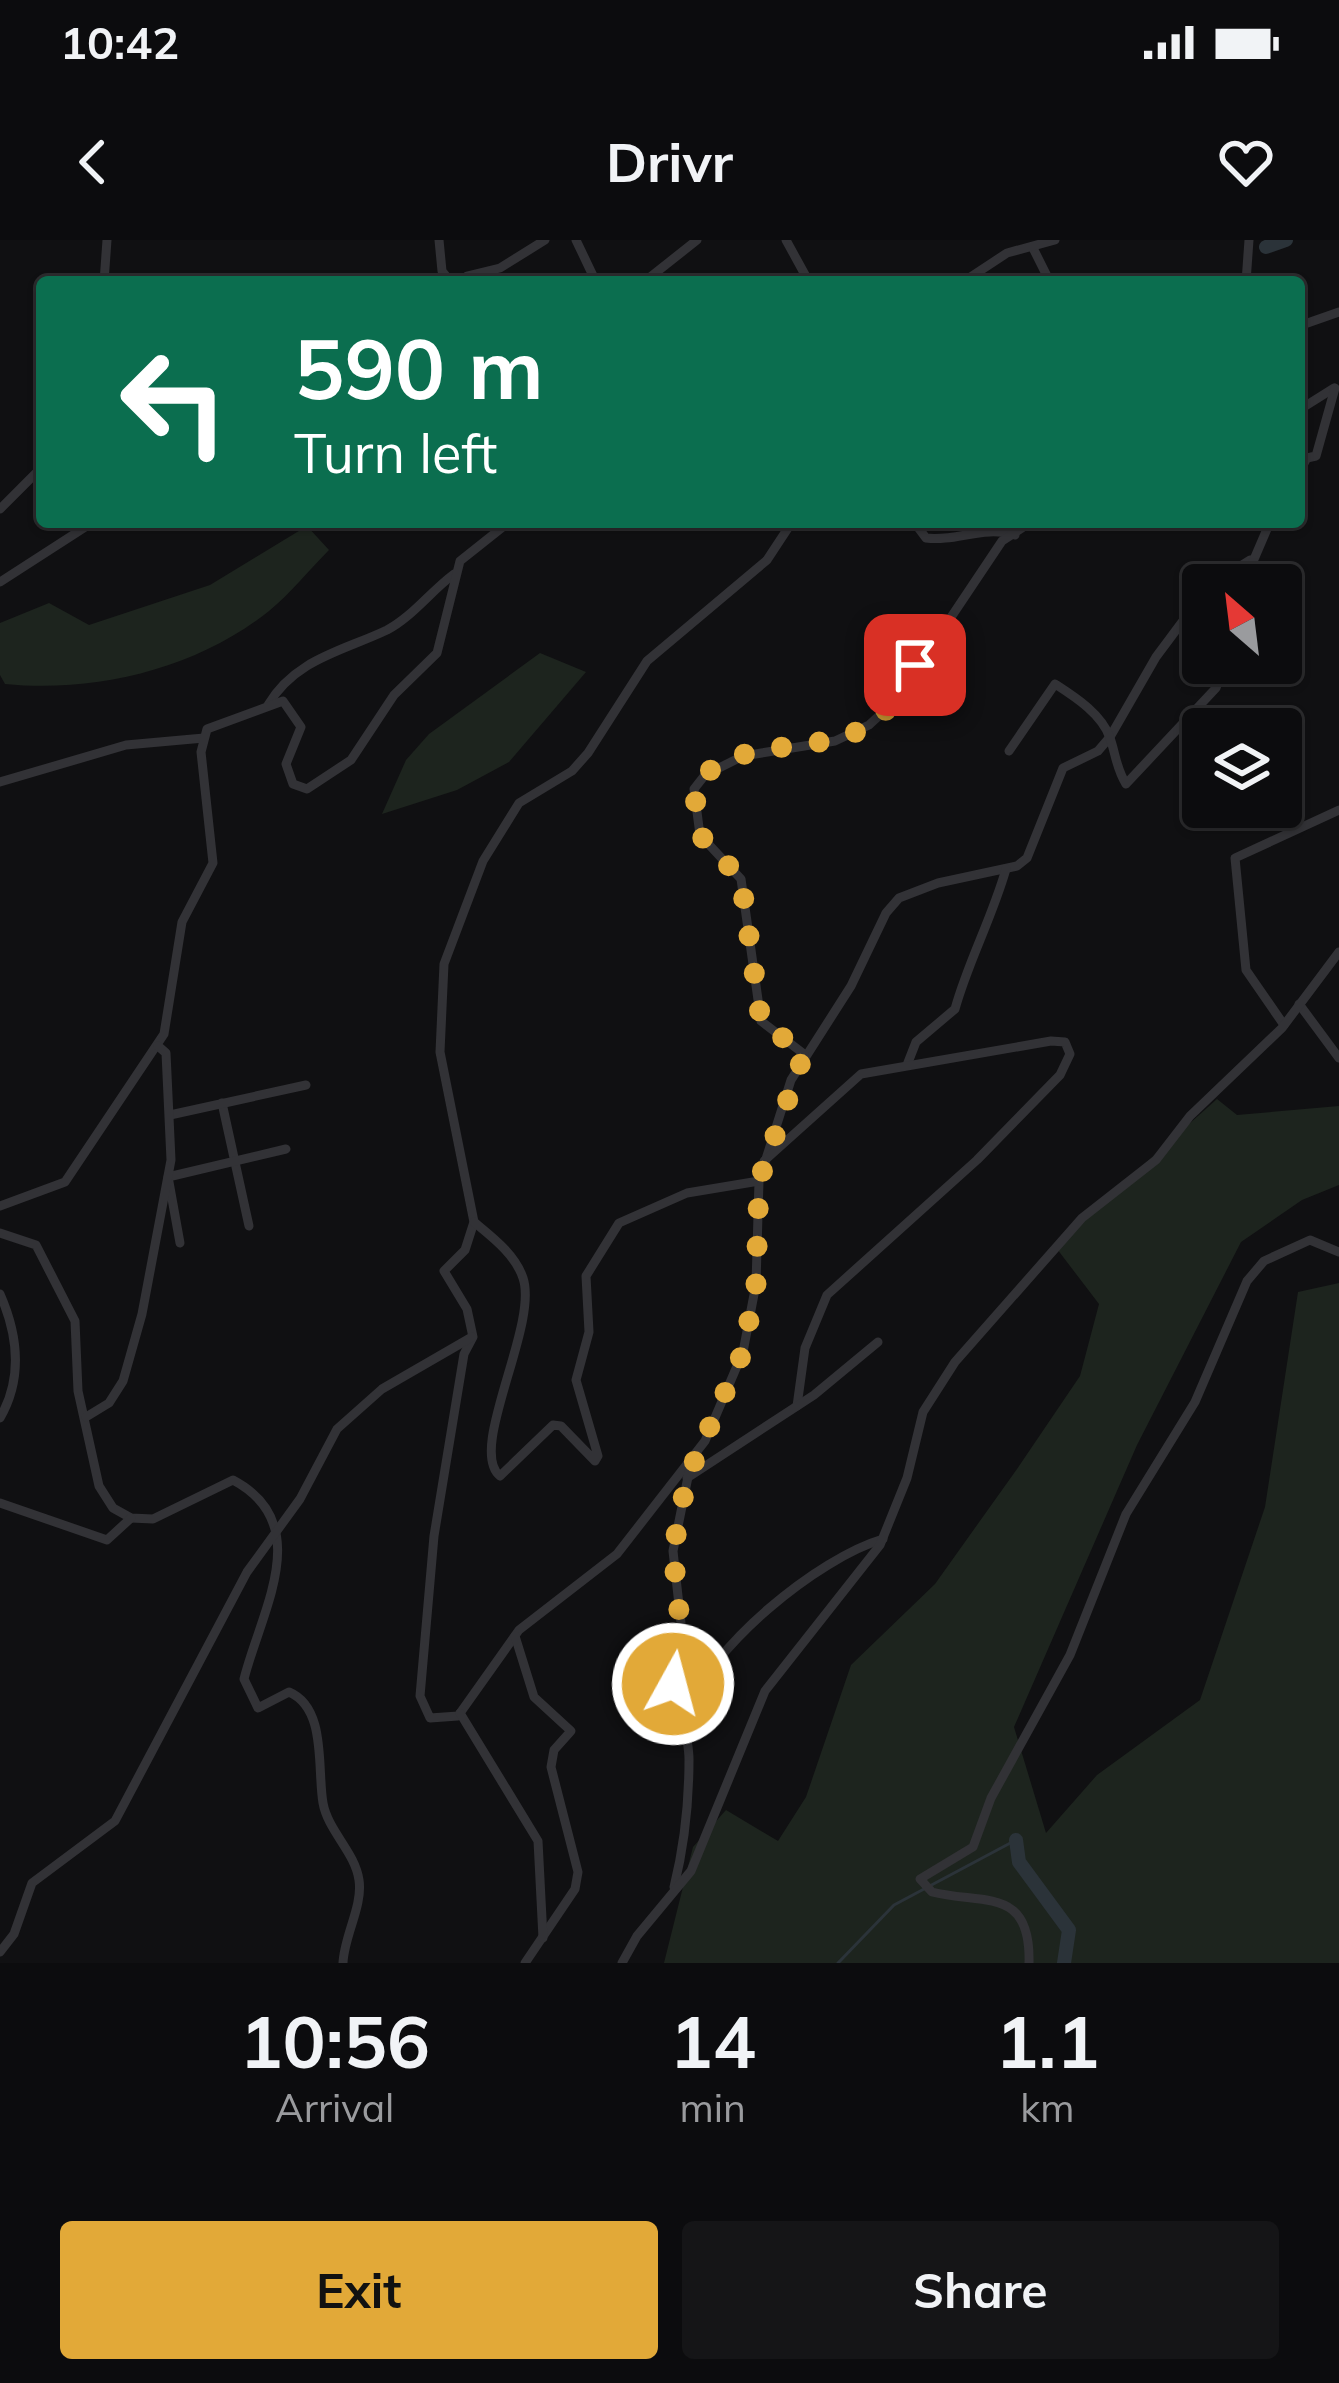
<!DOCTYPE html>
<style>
body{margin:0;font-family:Mulish,sans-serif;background:#151517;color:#f1f3f6;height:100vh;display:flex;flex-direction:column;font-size:45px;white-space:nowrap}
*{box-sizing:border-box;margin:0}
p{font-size:39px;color:#9a9b9e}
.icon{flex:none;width:66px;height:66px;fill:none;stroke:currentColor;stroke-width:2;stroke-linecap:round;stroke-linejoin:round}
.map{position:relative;height:1723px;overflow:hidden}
.panel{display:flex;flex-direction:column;background:#0c0c0e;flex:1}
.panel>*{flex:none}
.hud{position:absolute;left:36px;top:36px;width:1269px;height:252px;border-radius:12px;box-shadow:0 3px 9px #0004,0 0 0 3px #2c2c2e;background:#0b6e4f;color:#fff;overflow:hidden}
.needle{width:78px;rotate:332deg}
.controls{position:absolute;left:1182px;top:324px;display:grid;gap:24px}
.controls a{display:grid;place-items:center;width:120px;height:120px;border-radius:12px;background:#0c0c0e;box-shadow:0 3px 9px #0004,0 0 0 3px #2c2c2e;font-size:60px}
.pin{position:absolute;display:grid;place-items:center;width:102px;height:102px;color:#fff;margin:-51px;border-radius:24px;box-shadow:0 6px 18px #0006}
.me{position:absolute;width:132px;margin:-66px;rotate:7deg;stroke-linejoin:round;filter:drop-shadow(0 0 9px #0008)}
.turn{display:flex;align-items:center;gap:42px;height:252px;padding:0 60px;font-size:54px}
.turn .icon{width:156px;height:156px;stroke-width:2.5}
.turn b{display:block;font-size:84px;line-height:102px}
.eta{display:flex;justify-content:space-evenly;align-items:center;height:204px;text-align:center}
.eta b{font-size:72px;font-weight:700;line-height:84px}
.primary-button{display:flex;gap:24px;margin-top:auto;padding:24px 60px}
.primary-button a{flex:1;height:138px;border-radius:12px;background:#e2a938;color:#111;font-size:48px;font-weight:700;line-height:138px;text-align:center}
.primary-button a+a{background:#151517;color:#f1f3f6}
.status{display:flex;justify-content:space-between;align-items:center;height:84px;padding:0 60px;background:#0c0c0e;direction:ltr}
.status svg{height:33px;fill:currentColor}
header{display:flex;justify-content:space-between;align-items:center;height:156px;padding:0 60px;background:#0c0c0e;font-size:54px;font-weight:700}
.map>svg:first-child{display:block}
</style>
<div class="status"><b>10:42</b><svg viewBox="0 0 49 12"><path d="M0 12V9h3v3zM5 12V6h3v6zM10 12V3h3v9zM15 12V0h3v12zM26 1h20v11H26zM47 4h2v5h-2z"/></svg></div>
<header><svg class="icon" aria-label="back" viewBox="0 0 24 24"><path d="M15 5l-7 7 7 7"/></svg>Drivr<svg class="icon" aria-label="heart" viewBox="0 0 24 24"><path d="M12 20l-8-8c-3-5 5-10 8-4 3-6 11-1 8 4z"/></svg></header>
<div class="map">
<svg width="1339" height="1723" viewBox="0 0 1339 1723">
<rect width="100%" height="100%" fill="#101012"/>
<g fill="#1d241e">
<path d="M307 286 329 310C309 330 291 353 269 371 196 429 96 453 5 444L0 435V383L49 363 89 385 210 345Z"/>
<path d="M540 413 586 432 509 522 457 550 382 574 406 520 429 494Z"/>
<path d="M1217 859 1237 875 1339 866V945L1302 960 1241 1002 1137 1205 1014 1487 1046 1593 1097 1535 1200 1460 1265 1267 1298 1052 1339 1043V1723H664L693 1607 726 1570 778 1601 806 1557 851 1425 935 1344 1017 1229 1080 1136 1099 1064 1054 1005Z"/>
</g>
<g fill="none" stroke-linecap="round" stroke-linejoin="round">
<path stroke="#2b3339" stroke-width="3" d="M838 1723 894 1665 1016 1600"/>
<g stroke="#2b3339" stroke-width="14">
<path d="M1266 7 1286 0"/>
<path d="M1016 1600 1019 1622 1069 1690 1064 1723"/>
</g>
<g stroke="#323236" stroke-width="9">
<path d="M439 0 442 31 451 42"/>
<path d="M576 0 596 42"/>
<path d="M786 0 809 42"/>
<path d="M1033 8 1050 42"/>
<path d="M104 42 107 0"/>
<path d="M464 42 467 36 500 28 545 0"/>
<path d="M644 42 697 0"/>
<path d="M963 42 1007 13 1055 0"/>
<path d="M1246 42 1249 0"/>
<path d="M1299 86 1339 72"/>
<path d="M1299 170 1334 148"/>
<path d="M1299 232 1307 218 1316 216 1335 148"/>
<path d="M0 269 42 227"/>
<path d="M792 282 767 320 647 421 588 513 572 531 519 563 483 621 444 724 440 812 474 982 465 1010 444 1031 467 1069 473 1097 464 1114 434 1296 420 1456 430 1478 458 1476 519 1390 617 1314 705 1201 743 1112 756 1044 759 941 791 840 851 746 886 673 899 658 938 643 1017 626 1027 618 1063 528 1098 511 1110 497 1156 417 1203 354"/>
<path d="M914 282 926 298C956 302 984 285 1015 295"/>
<path d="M0 342 93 282"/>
<path d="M1210 345 1250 320"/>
<path d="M1243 345 1270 282"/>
<path d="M268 465C295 419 343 411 387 390 412 377 431 351 454 334"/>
<path d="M1009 511 1055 444C1075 457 1102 474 1110 498 1116 515 1116 528 1126 544L1216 448 1225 423"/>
<path d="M0 542 126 505 204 498"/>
<path d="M1299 764 1339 818"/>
<path d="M1284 785 1246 730 1235 618 1339 570"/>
<path d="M804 814 761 781 741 639 700 595 694 549 705 535 743 516 835 501 869 485 895 461 1002 301 1031 282"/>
<path d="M907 825 916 802 955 769C968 722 992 678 1006 629"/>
<path d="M222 863 249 986"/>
<path d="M170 875 306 845"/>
<path d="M764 921 861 834 1051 801 1065 802 1070 814 1060 835 977 920 827 1055 805 1108 797 1166"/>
<path d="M168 937 286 909"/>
<path d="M169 942 180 1003"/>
<path d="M0 966 65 942 164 794 182 682 213 623 201 512 207 489 283 461 301 487 286 524 293 544 307 549 351 520 394 455 437 413 460 321 509 282"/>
<path d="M474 982C492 997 515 1014 523 1038 539 1085 467 1210 500 1236L553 1185 561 1186 595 1221 598 1216 576 1140 589 1092 586 1036 619 983 687 953 759 941"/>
<path d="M0 993 36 1005 75 1081 78 1151 99 1246 113 1268 131 1278 153 1279 233 1240C316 1284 261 1371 244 1439L258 1468 289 1452C327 1468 317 1529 323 1563 328 1591 355 1612 359 1640 363 1666 344 1696 343 1723"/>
<path d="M0 1054C18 1095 23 1138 0 1178"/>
<path d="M86 1177 109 1163 123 1141 142 1074 171 920 166 813 158 806"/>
<path d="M687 1238 814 1155 878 1102"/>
<path d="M0 1263 107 1300 131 1278"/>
<path d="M515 1396 534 1457 571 1491 554 1510 551 1527 578 1632 575 1649 525 1723"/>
<path d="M460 1473 538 1601 543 1698"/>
<path d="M687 1473 673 1444 683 1401 673 1311 690 1227"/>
<path d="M674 1647C684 1607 689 1561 689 1519 689 1504 683 1487 687 1473 708 1408 818 1318 883 1299"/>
<path d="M0 1712 14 1694 32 1643 115 1581 247 1332 300 1259 337 1189 382 1149 472 1097"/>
<path d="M622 1723 637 1696 691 1631 765 1451 880 1305 907 1238 923 1172 955 1122 1082 978 1156 920 1190 876 1282 788 1339 712"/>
<path d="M1029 1723C1031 1646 983 1665 932 1652L920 1639 973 1607 991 1558 1070 1415 1126 1274 1195 1162 1247 1041 1264 1021 1310 1000 1339 1012"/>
</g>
</g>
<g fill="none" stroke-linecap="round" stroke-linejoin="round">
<path stroke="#e2a938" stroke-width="21" stroke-dasharray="0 37.8" d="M673 1444 682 1401 673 1311 687 1238 743 1112 756 1044 759 941 804 814 761 781 741 639 700 595 694 549C728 492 820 518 869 485 891 470 902 448 915 425"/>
</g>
</svg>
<div class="controls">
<a><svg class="needle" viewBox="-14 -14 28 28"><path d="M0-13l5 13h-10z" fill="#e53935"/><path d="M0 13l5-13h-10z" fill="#9a9b9e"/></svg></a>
<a><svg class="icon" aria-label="layers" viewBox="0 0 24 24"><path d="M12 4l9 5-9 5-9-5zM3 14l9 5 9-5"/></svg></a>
</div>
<div class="pin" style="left:915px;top:425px;background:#d93025"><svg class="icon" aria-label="arrive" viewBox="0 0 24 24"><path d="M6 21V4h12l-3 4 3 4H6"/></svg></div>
<svg class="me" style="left:673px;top:1444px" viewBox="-20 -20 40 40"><circle r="17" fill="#e2a938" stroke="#fff" stroke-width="3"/><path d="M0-11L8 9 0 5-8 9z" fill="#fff"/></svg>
<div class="hud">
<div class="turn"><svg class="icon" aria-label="left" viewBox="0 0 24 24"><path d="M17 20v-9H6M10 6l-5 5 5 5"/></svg><div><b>590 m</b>Turn left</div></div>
</div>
</div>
<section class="panel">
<div class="eta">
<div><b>10:56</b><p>Arrival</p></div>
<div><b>14</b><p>min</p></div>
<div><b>1.1</b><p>km</p></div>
</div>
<div class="primary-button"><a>Exit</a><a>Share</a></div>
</section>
